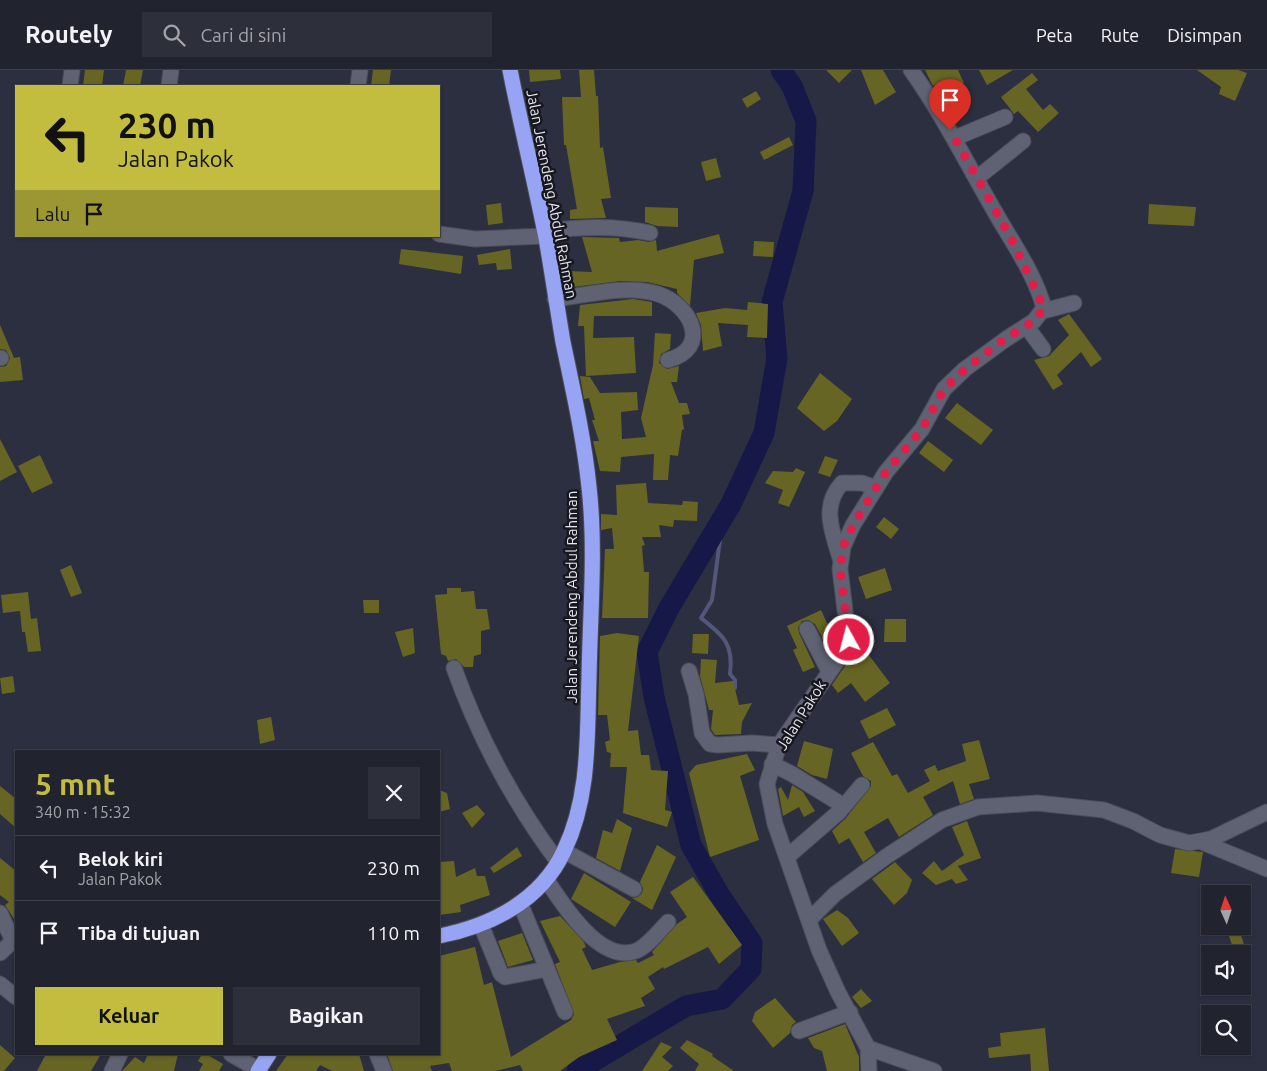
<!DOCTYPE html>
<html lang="id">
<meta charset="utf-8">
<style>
body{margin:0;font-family:Ubuntu,sans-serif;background:#2d2f3b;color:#f1f3f6;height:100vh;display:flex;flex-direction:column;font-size:19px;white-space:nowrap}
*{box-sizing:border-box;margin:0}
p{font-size:16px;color:#a2a4aa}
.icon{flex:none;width:28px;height:28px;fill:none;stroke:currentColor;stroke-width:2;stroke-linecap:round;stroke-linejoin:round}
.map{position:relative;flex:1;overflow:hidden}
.side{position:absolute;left:15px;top:680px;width:425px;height:305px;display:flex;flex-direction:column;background:#21232f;border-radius:0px;box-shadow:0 1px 4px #0004,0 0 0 1px #3e404b}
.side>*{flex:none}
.hud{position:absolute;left:15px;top:15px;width:425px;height:152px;border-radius:0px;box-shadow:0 1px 4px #0004,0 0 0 1px #3e404b;background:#c2bd3f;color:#111;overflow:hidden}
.needle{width:32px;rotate:357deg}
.buttons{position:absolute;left:1201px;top:815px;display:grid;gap:10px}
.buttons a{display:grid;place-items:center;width:50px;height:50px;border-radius:0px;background:#21232f;box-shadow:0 1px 4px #0004,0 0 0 1px #3e404b;font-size:25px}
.pin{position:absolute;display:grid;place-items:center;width:42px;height:42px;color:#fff;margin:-51px -21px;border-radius:50% 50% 50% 0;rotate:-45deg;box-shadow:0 0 5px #0007}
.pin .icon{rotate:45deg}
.me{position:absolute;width:55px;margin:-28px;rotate:353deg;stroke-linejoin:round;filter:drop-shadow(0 0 4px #0008)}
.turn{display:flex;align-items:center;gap:18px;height:105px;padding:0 20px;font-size:22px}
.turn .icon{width:65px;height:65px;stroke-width:2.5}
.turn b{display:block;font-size:35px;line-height:42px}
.then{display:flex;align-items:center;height:48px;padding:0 20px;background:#0003;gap:10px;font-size:19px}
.round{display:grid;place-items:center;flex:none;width:52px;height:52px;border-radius:0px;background:#2d2f3b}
.head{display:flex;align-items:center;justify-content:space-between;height:85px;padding:0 20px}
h1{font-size:30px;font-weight:700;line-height:38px;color:#c2bd3f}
.cta{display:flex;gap:10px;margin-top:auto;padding:10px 20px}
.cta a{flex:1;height:58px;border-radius:0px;background:#c2bd3f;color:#111;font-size:20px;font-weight:700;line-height:58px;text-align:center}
.cta a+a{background:#2d2f3b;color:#f1f3f6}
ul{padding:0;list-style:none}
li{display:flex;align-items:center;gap:15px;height:65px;padding:0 20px;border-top:1px solid #3e404b}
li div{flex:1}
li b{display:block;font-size:19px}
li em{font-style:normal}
header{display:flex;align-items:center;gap:30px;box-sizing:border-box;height:70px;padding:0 25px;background:#21232f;border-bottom:1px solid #3e404b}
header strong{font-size:24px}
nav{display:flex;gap:28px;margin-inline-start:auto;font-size:18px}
.search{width:350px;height:45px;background:#2d2f3b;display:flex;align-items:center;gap:12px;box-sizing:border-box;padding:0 18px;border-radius:0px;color:#a2a4aa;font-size:19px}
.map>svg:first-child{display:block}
</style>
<header>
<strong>Routely</strong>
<div class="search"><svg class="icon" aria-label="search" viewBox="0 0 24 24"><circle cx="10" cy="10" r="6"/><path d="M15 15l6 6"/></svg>Cari di sini</div>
<nav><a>Peta</a><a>Rute</a><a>Disimpan</a></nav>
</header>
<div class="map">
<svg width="1267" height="1001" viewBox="0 0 1267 1001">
<rect width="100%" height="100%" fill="#2c2f3f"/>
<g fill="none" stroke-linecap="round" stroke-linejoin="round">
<path stroke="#54567a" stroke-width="4" d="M723 447 712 530 701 548C723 566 734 573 730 604L735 610V618"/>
<path stroke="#161847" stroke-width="21" d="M577 1001 686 936 722 929 751 899 752 873 719 824 691 775 654 627 647 582 669 538 731 434 764 363 777 288 772 232 803 121 806 51 792 16 781 0"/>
</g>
<g fill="#676524">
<path d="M85 0H104L102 16H83Z"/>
<path d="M126 0H143L140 16H123Z"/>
<path d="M373 0H391L389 16H371Z"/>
<path d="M529 0H560L561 9 530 12Z"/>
<path d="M579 0H594L596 26H598L600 78 603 77 611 128 601 129 606 148 570 149V140L577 139 566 75H564L562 27H581Z"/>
<path d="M826 0H852L839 13Z"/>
<path d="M861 0H883L896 22 875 35Z"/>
<path d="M925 0H958L964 13 947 22 942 12 933 16Z"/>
<path d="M979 0H1013L987 15Z"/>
<path d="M1197 0H1238L1247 3 1235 31 1219 24 1221 17Z"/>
<path d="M1032 3 1038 10 1026 19 1043 40 1050 34 1059 43 1038 62 1018 41 1014 44 1001 27Z"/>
<path d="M756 21 761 29 747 38 742 29Z"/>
<path d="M789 67 793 75 764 90 760 82Z"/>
<path d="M716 88 721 107 706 111 701 92Z"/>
<path d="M501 133 503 153 488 155 486 135Z"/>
<path d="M1149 134 1196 137 1194 156 1148 154Z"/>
<path d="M645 137 678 138V157L657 156 645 152Z"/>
<path d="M719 164 724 183 694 190 690 236 677 223V219L647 212 620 211 566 218 567 201 592 202 582 167 619 168 620 172 638 170 649 172 656 170 657 181Z"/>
<path d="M754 171 774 172 773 187 753 186Z"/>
<path d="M401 179 463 186 461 204 399 194Z"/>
<path d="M510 179 512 199 497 200 496 193 479 195 477 185Z"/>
<path d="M633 229 652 232V246H594L593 268 634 267 636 303 586 306 584 256H578L580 235Z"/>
<path d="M748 232 768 234 767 268 747 267 748 255 718 253 722 276 703 281 701 255 696 243 725 238 747 240Z"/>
<path d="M1069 244 1102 289 1091 297 1081 282 1057 305 1063 314 1053 320 1034 290 1049 286 1069 265 1058 250Z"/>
<path d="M0 255 14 288 20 287 23 310 0 312V297L6 296 10 288 6 280 0 279Z"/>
<path d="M655 263 671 264 670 279 661 284 659 293 667 299 679 296 677 312H671L679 333H687L690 344 682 345 684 359 682 360 678 386 670 385 668 410H653L654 384 621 387 620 402 600 401 593 371H599L592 350H595L589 328 584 329 580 306 590 307 600 323 637 322 638 340 621 342 622 369 646 367 641 348 653 295Z"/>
<path d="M820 303 852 329 837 351 824 361 797 338Z"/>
<path d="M957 333 993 360 981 375 945 348Z"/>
<path d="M0 369 17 402 0 411Z"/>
<path d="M928 371 953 390 944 402 919 383Z"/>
<path d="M40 385 53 413 32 423 18 396Z"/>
<path d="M825 386 838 390 830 407 818 403Z"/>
<path d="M796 398 805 402 789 437 778 433 783 420 765 413 773 401 793 402Z"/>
<path d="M646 413 648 433 682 435 683 431 698 432 697 451 674 450 673 457 659 455 661 467H642L645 475 642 476 644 502H649L648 548H602L605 479H614L612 458 601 460V444L617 445 616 415Z"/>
<path d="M884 447 899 459 891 469 876 457Z"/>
<path d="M71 495 82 523 71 527 60 500Z"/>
<path d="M885 498 892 520 866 529 858 507Z"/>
<path d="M447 518H461V522L474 521 476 539H487L490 559 481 561V584L474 586 473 597H464L456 589 448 591 446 586 441 584 435 525 447 524Z"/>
<path d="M28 522 31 549 37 548 41 581 28 582 25 562H22L20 541 3 543 1 525Z"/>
<path d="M363 530H379V543H364Z"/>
<path d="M821 540 833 566 837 564 839 572 831 584 815 554 808 550 802 551 798 558 799 563 815 597 803 602 793 580 797 578 787 556Z"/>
<path d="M885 549H906V572H884Z"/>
<path d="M413 558 415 583 403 587 395 562Z"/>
<path d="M617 563 639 566 628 661 638 660 641 685H649L651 700 668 701 665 740 672 742 667 757 623 743 627 697H610L611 683 607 682 605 672 610 670 607 645H598L600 566Z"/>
<path d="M693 564H709L708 584 692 583Z"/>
<path d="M865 580 890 613 865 632 851 613 838 623 832 615 849 590Z"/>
<path d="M701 589 717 590 715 613 733 611 739 635 752 633 742 652 741 664 715 665 711 659 713 640H709L700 606Z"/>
<path d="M13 606 15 622 2 624 0 608Z"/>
<path d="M887 638 896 655 869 669 860 651Z"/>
<path d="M271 647 275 670 260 674 257 650Z"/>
<path d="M979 670 990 709 969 714 974 729 960 734 953 711 923 727 933 745 899 767 888 748 864 762 876 783 863 792 849 768 839 774 832 761 846 748 871 716V711L863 706 851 683 873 672 892 706 897 704 908 723 930 711 924 700 935 695 938 701 966 691 962 674Z"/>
<path d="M804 671 833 679 827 709 812 705 797 696Z"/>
<path d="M747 684 755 700 740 706 759 770 710 787 689 703 696 695Z"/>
<path d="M792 715 803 722 815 741 804 747 799 737 783 746 778 719 781 717 788 730Z"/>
<path d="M0 716 16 729V758L0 744Z"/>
<path d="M439 720 447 723 450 739 439 742Z"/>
<path d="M477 735 485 744 472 758 462 743Z"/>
<path d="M617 749 632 758 620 801 596 788 603 760 612 763Z"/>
<path d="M967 751 981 788 958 796 968 810 956 814 952 809 936 815 922 803 934 791 942 801 964 785 952 757Z"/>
<path d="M657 775 676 787 652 840 632 828 638 827 642 823 643 818 640 812Z"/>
<path d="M517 777 522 786 494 803 490 798Z"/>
<path d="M1175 779 1203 782 1199 807 1171 803Z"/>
<path d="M0 788 16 801V852L5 835 9 832 0 825Z"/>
<path d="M454 791 456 807 475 798 477 806H485L490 825 460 835 461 842 439 845V792Z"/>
<path d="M895 792 912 810 907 823 894 835 872 809Z"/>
<path d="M584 803 631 832 615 857 571 829Z"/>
<path d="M693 807 742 875 719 894 708 877 664 899 663 897 648 907 655 919 641 928 645 936 607 949 617 970 579 987 560 1001H523L520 995 495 1001H452L449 993 430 996 432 1001H393L387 984H439V886L475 877 484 915 492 912 511 987 571 950 574 944 555 894 560 892 540 851 560 846 584 872 586 877 582 879 592 900 620 892 636 890 638 893 654 885 652 882 677 854 687 847 670 822Z"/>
<path d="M837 840 848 848 859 863 842 876 823 849Z"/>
<path d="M1240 862 1247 884H1235L1229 866Z"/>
<path d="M522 863 533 890 508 897 498 871Z"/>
<path d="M861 919 872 931 861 938 852 927Z"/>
<path d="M775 928 796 952 792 955 790 963 773 978 752 951 755 942Z"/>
<path d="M845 954 859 987V1001H827L822 981 814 978 808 968Z"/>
<path d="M1045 958 1049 1001H1031L1030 984 989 988 988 978 1001 976 1000 963Z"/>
<path d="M687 970 713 984 712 986 734 1001H695L699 994 680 978Z"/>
<path d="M661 972 672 977 662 987 673 996 668 1001H642Z"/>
<path d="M0 975 15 988 4 1001H0Z"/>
<path d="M46 984H101L91 1001H37Z"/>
<path d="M148 984H178L174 1001H122L135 987 144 993Z"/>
<path d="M202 984H206L223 994 219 1001H199L203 994 198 991Z"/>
<path d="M288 984H359L364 1001H332L320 995 316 1001H276Z"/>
</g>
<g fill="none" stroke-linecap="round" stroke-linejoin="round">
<defs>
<g id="minor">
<path d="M70 16 72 0"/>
<path d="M169 16 171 0"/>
<path d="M358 16 360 0"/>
<path d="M955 68 1005 47"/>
<path d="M977 108 1023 71"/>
<path d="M544 161C581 157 613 155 650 163"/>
<path d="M439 164 475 169 545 166"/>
<path d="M555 229C588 225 627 214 658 224 691 235 712 278 668 290"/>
<path d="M1043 241 1074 233"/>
<path d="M1027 257 1043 279"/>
<path d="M0 288H1"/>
<path d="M840 488C832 461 821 436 842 413H862L876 418"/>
<path d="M807 559 829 601"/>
<path d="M454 598C479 668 514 733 558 792"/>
<path d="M689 601 696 624 702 663 710 674 718 675 752 673 779 675"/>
<path d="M772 694 792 704 844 736"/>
<path d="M1202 772 1267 799"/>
<path d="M564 781 634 819"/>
<path d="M787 787 839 742 862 715"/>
<path d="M546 809C563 835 600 894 636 881 648 876 659 861 668 852"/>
<path d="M520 833 565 942"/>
<path d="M0 843 13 871"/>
<path d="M809 850 835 824 887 786 942 750 978 737 1037 733 1104 740 1133 751 1160 765 1189 773 1211 769 1267 742"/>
<path d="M481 855 501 904 505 907 547 899"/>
<path d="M0 883 16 868"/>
<path d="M0 914 16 927"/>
<path d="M799 961 850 942"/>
<path d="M868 978 934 1001"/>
<path d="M231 984 259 1000"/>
<path d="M377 984 384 1001"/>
<path d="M112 1001 120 984"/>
<path d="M869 1001 868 978 838 922 819 880 775 754 767 714 779 675 849 574 840 499 843 477 853 455 886 402 922 359 944 319 965 299 1006 269 1034 251 1044 238C1035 204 1012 172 995 142 967 94 943 45 911 0"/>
</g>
<g id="highway">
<path d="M439 866C490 856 541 831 564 781 590 727 587 667 589 608 590 545 596 480 589 417 584 368 573 320 563 272 557 237 552 202 546 168 535 112 521 56 510 0"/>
<path d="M258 1001 269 984"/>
</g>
</defs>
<use href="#minor" stroke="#4b4d5a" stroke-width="17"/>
<use href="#highway" stroke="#4b4d5a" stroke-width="17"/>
<use href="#minor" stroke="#5f6273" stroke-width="15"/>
<use href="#highway" stroke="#97a4f3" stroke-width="15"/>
</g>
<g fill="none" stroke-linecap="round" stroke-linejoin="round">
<path stroke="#e11d48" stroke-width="9" stroke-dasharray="0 16.2" d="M849 570 840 499 843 477 853 455 886 402 922 359 944 319 965 299 1006 268 1034 251 1044 238 1011 168 950 60"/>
</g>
<g text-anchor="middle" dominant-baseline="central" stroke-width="5" stroke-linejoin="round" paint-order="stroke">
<g font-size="15" fill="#e4e6f0" stroke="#17181f">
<text transform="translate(552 124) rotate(79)">Jalan Jerendeng Abdul Rahman</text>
<text transform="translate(571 527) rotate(-90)">Jalan Jerendeng Abdul Rahman</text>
<text transform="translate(801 645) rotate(-58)">Jalan Pakok</text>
</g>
</g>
</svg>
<div class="buttons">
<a><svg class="needle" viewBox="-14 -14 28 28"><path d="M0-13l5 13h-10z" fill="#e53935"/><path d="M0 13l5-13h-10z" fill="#a2a4aa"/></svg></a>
<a><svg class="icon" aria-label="sound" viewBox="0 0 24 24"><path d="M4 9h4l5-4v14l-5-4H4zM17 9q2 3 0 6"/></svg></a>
<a><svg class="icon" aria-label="search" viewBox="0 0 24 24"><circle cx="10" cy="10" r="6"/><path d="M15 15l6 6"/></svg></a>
</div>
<div class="pin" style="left:950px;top:60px;background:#d93025"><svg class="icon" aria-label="arrive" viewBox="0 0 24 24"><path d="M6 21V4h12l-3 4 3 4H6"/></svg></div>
<svg class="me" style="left:849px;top:570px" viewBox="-20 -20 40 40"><circle r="17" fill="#e11d48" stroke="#fff" stroke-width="3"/><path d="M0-11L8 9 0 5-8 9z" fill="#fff"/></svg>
<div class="hud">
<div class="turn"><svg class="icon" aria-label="left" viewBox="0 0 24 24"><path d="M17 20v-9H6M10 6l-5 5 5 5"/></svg><div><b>230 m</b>Jalan Pakok</div></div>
<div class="then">Lalu<svg class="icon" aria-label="arrive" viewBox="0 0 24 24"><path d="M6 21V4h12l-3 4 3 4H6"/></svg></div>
</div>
<section class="side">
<div class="head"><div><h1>5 mnt</h1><p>340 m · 15:32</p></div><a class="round"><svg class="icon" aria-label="close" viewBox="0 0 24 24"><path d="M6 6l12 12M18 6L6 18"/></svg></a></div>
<ul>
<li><svg class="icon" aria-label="left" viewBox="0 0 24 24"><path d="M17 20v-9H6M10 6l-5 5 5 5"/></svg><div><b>Belok kiri</b><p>Jalan Pakok</p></div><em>230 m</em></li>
<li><svg class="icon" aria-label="arrive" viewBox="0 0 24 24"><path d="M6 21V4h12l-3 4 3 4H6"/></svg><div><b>Tiba di tujuan</b></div><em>110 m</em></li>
</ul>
<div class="cta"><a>Keluar</a><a>Bagikan</a></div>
</section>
</div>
